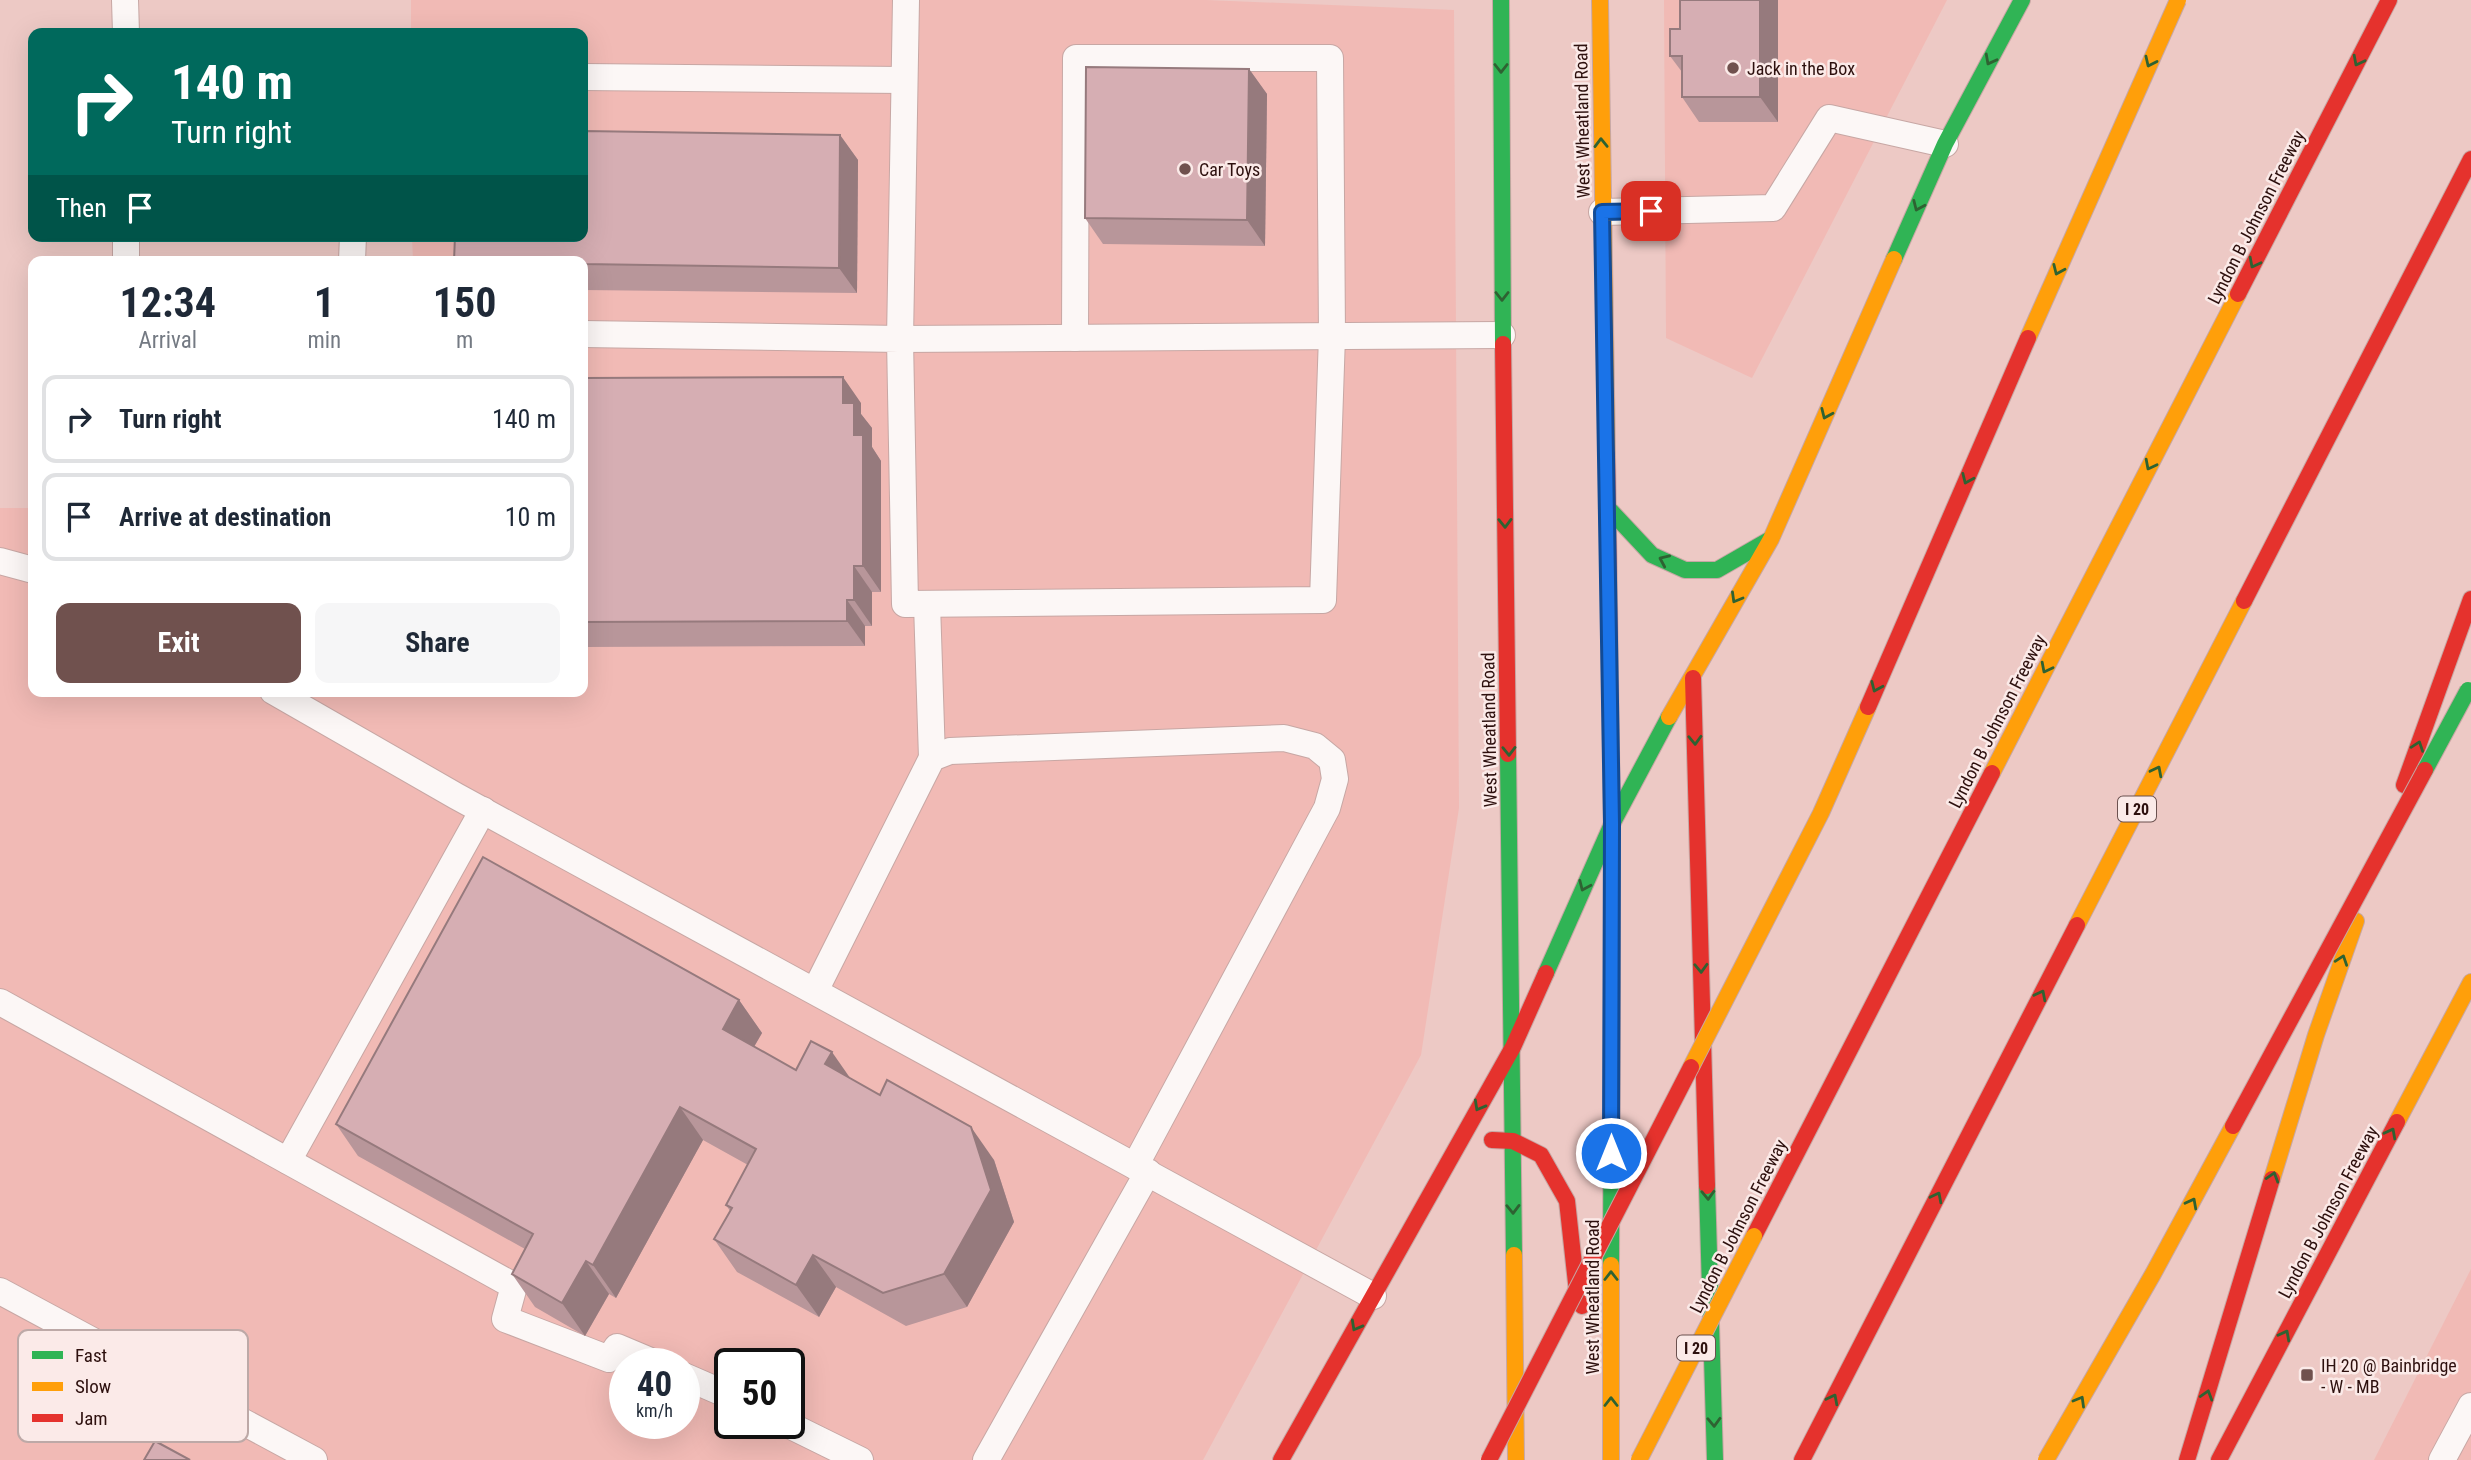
<!DOCTYPE html>
<style>
body{margin:0;font-family:"Roboto Condensed",sans-serif;background:#f6f6f7;color:#1f2937;height:100vh;display:flex;flex-direction:column;font-size:26px;white-space:nowrap}
*{box-sizing:border-box;margin:0}
p{font-size:23px;color:#747a83}
.icon{flex:none;width:38px;height:38px;fill:none;stroke:currentColor;stroke-width:2;stroke-linecap:round;stroke-linejoin:round}
.map{position:relative;flex:1;overflow:hidden}
.sheet{position:absolute;left:28px;top:256px;width:560px;height:441px;display:flex;flex-direction:column;background:#fff;border-radius:14px;box-shadow:0 7px 28px #0002}
.sheet>*{flex:none}
.hud{position:absolute;left:28px;top:28px;width:560px;height:214px;border-radius:14px;box-shadow:0 7px 28px #0002;background:#00695c;color:#fff;overflow:hidden}
.speed{position:absolute;left:609px;top:1348px;display:flex;gap:14px;font-size:35px;font-weight:700;text-align:center}
.speed>*{display:grid;place-content:center;width:91px;height:91px;border-radius:50%;background:#fff;box-shadow:0 7px 28px #0002;line-height:1}
.speed small{font-size:18px;font-weight:400}
.speed .limit{border:4px solid #111;border-radius:10px;background:#fff;color:#111}
.pin{position:absolute;display:grid;place-items:center;width:60px;height:60px;color:#fff;margin:-30px;border-radius:14px;box-shadow:0 4px 10px #0006}
.me{position:absolute;width:77px;margin:-38px;rotate:0deg;stroke-linejoin:round;filter:drop-shadow(0 0 5px #0008)}
.turn{display:flex;align-items:center;gap:24px;height:147px;padding:0 28px;font-size:32px}
.turn .icon{width:91px;height:91px;stroke-width:2.5}
.turn b{display:block;font-size:49px;line-height:60px}
.then{display:flex;align-items:center;height:66px;padding:0 28px;background:#0003;gap:14px;font-size:26px}
.eta{display:flex;justify-content:space-evenly;align-items:center;height:119px;text-align:center}
.eta b{font-size:42px;font-weight:700;line-height:49px}
.action{display:flex;gap:14px;margin-top:auto;padding:14px 28px}
.action a{flex:1;height:80px;border-radius:14px;background:#70514e;color:#fff;font-size:28px;font-weight:700;line-height:80px;text-align:center}
.action a+a{background:#f6f6f7;color:#1f2937}
ul{padding:0;list-style:none}
li{display:flex;align-items:center;gap:21px;height:88px;margin:0 14px 10px;padding:0 14px;border:4px solid #e0e1e3;border-radius:14px}
li div{flex:1}
li b{display:block;font-size:26px}
li em{font-style:normal}
.map>svg:first-child{display:block}
</style>
<div class="map">
<svg width="2471" height="1460" viewBox="0 0 2471 1460">
<rect width="100%" height="100%" fill="#edc9c5"/>
<g fill="#f1bab5" fill-rule="evenodd">
<path d="M411 0H1206L1454 10 1459 808 1421 1055 1203 1460H0V508H33V691H583V261H413L412 236H583V33H411ZM625 1363H684V1423H625ZM730 1363H789V1423H730Z"/>
<path d="M1664 0H1947L1752 378 1666 338Z"/>
<path d="M2471 1269V1460H2374Z"/>
</g>
<g fill="none" stroke-linecap="round" stroke-linejoin="round">
<defs>
<g id="lane">
<path d="M125 0 126 33"/>
<path d="M906 0 900 339 1502 335"/>
<path d="M583 77 904 80"/>
<path d="M1602 212 1773 208 1829 118 1945 144"/>
<path d="M126 236V261"/>
<path d="M352 261 353 236"/>
<path d="M583 334 900 339 905 604 1323 600 1332 336 1330 58H1076L1075 338"/>
<path d="M0 561 33 570"/>
<path d="M927 604 932 758"/>
<path d="M273 691 456 796 1373 1296"/>
<path d="M815 991 932 758 950 751 1284 738 1315 746 1332 760 1335 779 1327 808 1135 1166"/>
<path d="M0 1002 514 1286 505 1319 609 1359 617 1347 655 1363"/>
<path d="M288 1161 483 810"/>
<path d="M0 1291 314 1460"/>
<path d="M684 1376 730 1396"/>
<path d="M785 1423 860 1460"/>
<path d="M986 1460 1148 1172"/>
<path d="M2442 1460 2471 1406"/>
</g>
<g id="fast">
<path d="M1501 0 1503 344"/>
<path d="M1894 259 1945 144 2022 0"/>
<path d="M1608 508 1652 555 1685 570H1717L1769 540"/>
<path d="M1508 754 1514 1255"/>
<path d="M1546 973 1612 824 1669 717"/>
<path d="M1707 1186 1715 1460"/>
<path d="M1611 1265 1612 988"/>
</g>
<g id="slow">
<path d="M1600 0 1607 455"/>
<path d="M1669 717 1771 539 1894 259"/>
<path d="M1992 773 2238 294"/>
<path d="M2077 925 2244 601"/>
<path d="M2397 1122 2471 982"/>
<path d="M2272 1179 2316 1035 2356 921"/>
<path d="M1514 1255 1516 1460"/>
<path d="M1611 1460V1265"/>
</g>
<g id="jam">
<path d="M2238 294 2389 0"/>
<path d="M1503 344 1508 754"/>
<path d="M1607 455 1612 824V988"/>
<path d="M2244 601 2471 159"/>
<path d="M1693 678 1707 1186"/>
<path d="M2404 785 2471 599"/>
<path d="M1492 1140 1513 1141 1541 1155 1567 1201 1578 1301 1582 1306"/>
<path d="M1754 1236 1992 773"/>
<path d="M1281 1460 1513 1047 1546 973"/>
<path d="M1802 1460 2077 925"/>
<path d="M2187 1460 2272 1179"/>
<path d="M2219 1460 2397 1122"/>
</g>
</defs>
<use href="#lane" stroke="#c7a7a4" stroke-width="28"/>
<use href="#fast" stroke="#c7a7a4" stroke-width="18"/>
<use href="#slow" stroke="#c7a7a4" stroke-width="18"/>
<use href="#jam" stroke="#c7a7a4" stroke-width="18"/>
<use href="#lane" stroke="#fcf7f6" stroke-width="26"/>
<use href="#fast" stroke="#30b455" stroke-width="16"/>
<use href="#slow" stroke="#ff9f0a" stroke-width="16"/>
<use href="#jam" stroke="#e5322d" stroke-width="16"/>
<defs>
<path id="fast-bridge" d="M2425 770 2468 690"/>
<g id="slow-bridge">
<path d="M2028 338 2178 0"/>
<path d="M1691 1067 1821 813 1868 707"/>
<path d="M1639 1460 1754 1236"/>
<path d="M2046 1460 2153 1274 2233 1126"/>
</g>
<g id="jam-bridge">
<path d="M1868 707 2028 338"/>
<path d="M2233 1126 2425 770"/>
<path d="M1489 1460 1691 1067"/>
</g>
</defs>
<use href="#fast-bridge" stroke="#c7a7a4" stroke-width="18" stroke-linecap="butt"/>
<use href="#slow-bridge" stroke="#c7a7a4" stroke-width="18" stroke-linecap="butt"/>
<use href="#jam-bridge" stroke="#c7a7a4" stroke-width="18" stroke-linecap="butt"/>
<use href="#fast-bridge" stroke="#30b455" stroke-width="16"/>
<use href="#slow-bridge" stroke="#ff9f0a" stroke-width="16"/>
<use href="#jam-bridge" stroke="#e5322d" stroke-width="16"/>
</g>
<g fill="#b8969a">
<path d="M1778 0V122H1699L1682 97V72L1670 56 1680 29Z"/>
<path d="M1249 69 1267 94 1265 246 1103 244 1085 218Z"/>
<path d="M840 135 858 160 857 293 583 290V261Z"/>
<path d="M583 378 861 403V414L872 428V447L881 461V592H872V626H865V646L583 647Z"/>
<path d="M739 1000 762 1033 754 1047 796 1070 850 1078 994 1160 1014 1222 967 1307 906 1326 836 1287 819 1317 737 1272 714 1239 730 1211 726 1205 748 1165 703 1140 616 1298 609 1294 585 1336 535 1307 512 1274 525 1249 358 1156 336 1124Z"/>
</g>
<g fill="#967a7d">
<path d="M1760 0H1778V122L1760 97Z"/>
<path d="M1249 69 1267 94 1265 246 1247 220Z"/>
<path d="M840 135 858 160 857 293 839 268Z"/>
<path d="M843 377 861 403V414L872 428V447L881 461V592L863 566 854 435 843 403Z"/>
<path d="M854 566 872 592V626L854 600Z"/>
<path d="M847 600 865 626V646L847 621Z"/>
<path d="M739 1000 762 1033 745 1062 723 1029Z"/>
<path d="M832 1052 855 1085 825 1064Z"/>
<path d="M680 1107 703 1140 616 1298 593 1265Z"/>
<path d="M971 1127 994 1160 1014 1222 967 1307 944 1274Z"/>
<path d="M813 1255 836 1287 819 1317 796 1285Z"/>
<path d="M586 1261 609 1294 585 1336 562 1303Z"/>
</g>
<g fill="#d6aeb3" stroke="#967a7d" stroke-width="2">
<path d="M1680 0H1760V97H1682V56H1670V29H1680Z"/>
<path d="M1086 67 1249 69 1247 220 1085 218Z"/>
<path d="M583 131 840 135 839 268 583 264V261H454L455 236H583Z"/>
<path d="M843 377V403H854V435H863V566H854V600H847V621L583 622V378Z"/>
<path d="M483 857 739 1000 723 1029 796 1070 811 1041 832 1052 825 1064 880 1095 887 1080 971 1127 991 1190 944 1274 883 1293 813 1255 796 1285 714 1239 732 1208 726 1205 756 1149 680 1107 593 1265 586 1261 562 1303 512 1274 533 1234 336 1124Z"/>
<path d="M155 1441 190 1460H144Z"/>
</g>
<defs><path id="oneway-chevron" d="M-2-3.5L2.5 0L-2 3.5" fill="none" stroke-width="1.6" stroke-linecap="round" stroke-linejoin="round" transform="scale(1.75)"/></defs>
<g stroke="#2e6232">
<use href="#oneway-chevron" transform="translate(1990 60) rotate(118)"/>
<use href="#oneway-chevron" transform="translate(2358 61) rotate(117)"/>
<use href="#oneway-chevron" transform="translate(2150 62) rotate(115)"/>
<use href="#oneway-chevron" transform="translate(1501 68) rotate(90)"/>
<use href="#oneway-chevron" transform="translate(1601 143) rotate(-91)"/>
<use href="#oneway-chevron" transform="translate(1918 206) rotate(114)"/>
<use href="#oneway-chevron" transform="translate(2254 263) rotate(117)"/>
<use href="#oneway-chevron" transform="translate(2058 270) rotate(114)"/>
<use href="#oneway-chevron" transform="translate(1502 296) rotate(90)"/>
<use href="#oneway-chevron" transform="translate(1826 414) rotate(114)"/>
<use href="#oneway-chevron" transform="translate(2150 465) rotate(117)"/>
<use href="#oneway-chevron" transform="translate(1967 479) rotate(114)"/>
<use href="#oneway-chevron" transform="translate(1505 523) rotate(89)"/>
<use href="#oneway-chevron" transform="translate(1664 560) rotate(-156)"/>
<use href="#oneway-chevron" transform="translate(1736 598) rotate(120)"/>
<use href="#oneway-chevron" transform="translate(2046 668) rotate(117)"/>
<use href="#oneway-chevron" transform="translate(1876 687) rotate(114)"/>
<use href="#oneway-chevron" transform="translate(1695 740) rotate(88)"/>
<use href="#oneway-chevron" transform="translate(2418 746) rotate(-71)"/>
<use href="#oneway-chevron" transform="translate(1509 751) rotate(89)"/>
<use href="#oneway-chevron" transform="translate(2157 771) rotate(-63)"/>
<use href="#oneway-chevron" transform="translate(1584 886) rotate(114)"/>
<use href="#oneway-chevron" transform="translate(2342 960) rotate(-71)"/>
<use href="#oneway-chevron" transform="translate(1701 968) rotate(88)"/>
<use href="#oneway-chevron" transform="translate(2041 995) rotate(-63)"/>
<use href="#oneway-chevron" transform="translate(1479 1106) rotate(119)"/>
<use href="#oneway-chevron" transform="translate(2391 1133) rotate(-62)"/>
<use href="#oneway-chevron" transform="translate(2273 1177) rotate(-73)"/>
<use href="#oneway-chevron" transform="translate(1708 1195) rotate(88)"/>
<use href="#oneway-chevron" transform="translate(1937 1197) rotate(-63)"/>
<use href="#oneway-chevron" transform="translate(2192 1203) rotate(-62)"/>
<use href="#oneway-chevron" transform="translate(1513 1209) rotate(89)"/>
<use href="#oneway-chevron" transform="translate(1611 1276) rotate(-90)"/>
<use href="#oneway-chevron" transform="translate(1356 1326) rotate(119)"/>
<use href="#oneway-chevron" transform="translate(2285 1335) rotate(-62)"/>
<use href="#oneway-chevron" transform="translate(2207 1395) rotate(-73)"/>
<use href="#oneway-chevron" transform="translate(1833 1399) rotate(-63)"/>
<use href="#oneway-chevron" transform="translate(2080 1401) rotate(-60)"/>
<use href="#oneway-chevron" transform="translate(1611 1402) rotate(-90)"/>
<use href="#oneway-chevron" transform="translate(1714 1422) rotate(88)"/>
</g>
<g fill="none" stroke-linecap="round" stroke-linejoin="round">
<defs>
<path id="route" d="M1611 1153 1612 824 1602 212 1651 211"/>
</defs>
<use href="#route" stroke="#114b97" stroke-width="18"/>
<use href="#route" stroke="#1a73e8" stroke-width="12"/>
</g>
<g fill="#70514e" stroke="#fbeae8" stroke-width="2.5">
<circle cx="1733" cy="68" r="7"/>
<circle cx="1185" cy="169" r="7"/>
<rect x="2300" y="1368" width="14" height="14" rx="3.5"/>
</g>
<g text-anchor="middle" dominant-baseline="central" stroke-width="5" stroke-linejoin="round" paint-order="stroke">
<g fill="#fbeae8" stroke="#6b514f" stroke-width="2">
<rect x="2118" y="796.5" width="38" height="25" rx="5"/>
<rect x="1677" y="1335.5" width="38" height="25" rx="5"/>
</g>
<g font-size="16" font-weight="bold" fill="#2d100e">
<text x="2137" y="809">I 20</text>
<text x="1696" y="1348">I 20</text>
</g>
<g font-size="18" fill="#2d100e" stroke="#fbeae8" text-anchor="start">
<text x="1747" y="68">Jack in the Box</text>
<text x="1199" y="169">Car Toys</text>
<text x="2321" y="1365">IH 20 @ Bainbridge<tspan x="2321" dy="21">- W - MB</tspan></text>
</g>
<g font-size="18" fill="#2d100e" stroke="#fbeae8">
<text transform="translate(1582 121) rotate(-91)">West Wheatland Road</text>
<text transform="translate(2256 217) rotate(-63)">Lyndon B Johnson Freeway</text>
<text transform="translate(1997 721) rotate(-63)">Lyndon B Johnson Freeway</text>
<text transform="translate(1489 730) rotate(-91)">West Wheatland Road</text>
<text transform="translate(2328 1212) rotate(-62)">Lyndon B Johnson Freeway</text>
<text transform="translate(1738 1226) rotate(-63)">Lyndon B Johnson Freeway</text>
<text transform="translate(1592 1297) rotate(-90)">West Wheatland Road</text>
</g>
</g>
<rect x="18" y="1330" width="230" height="112" rx="10" fill="#fbeae8" stroke="#bda9a7" stroke-width="2"/>
<rect x="32" y="1351" width="31" height="8" fill="#30b455"/>
<rect x="32" y="1382" width="31" height="9" fill="#ff9f0a"/>
<rect x="32" y="1414" width="31" height="8" fill="#e5322d"/>
<g font-size="19" fill="#2d100e">
<text x="75" y="1362">Fast</text>
<text x="75" y="1393">Slow</text>
<text x="75" y="1425">Jam</text>
</g>
</svg>
<div class="speed"><div>40<small>km/h</small></div><div class="limit">50</div></div>
<div class="pin" style="left:1651px;top:211px;background:#d93025"><svg class="icon" aria-label="arrive" viewBox="0 0 24 24"><path d="M6 21V4h12l-3 4 3 4H6"/></svg></div>
<svg class="me" style="left:1611px;top:1153px" viewBox="-20 -20 40 40"><circle r="17" fill="#1a73e8" stroke="#fff" stroke-width="3"/><path d="M0-11L8 9 0 5-8 9z" fill="#fff"/></svg>
<div class="hud">
<div class="turn"><svg class="icon" aria-label="right" viewBox="0 0 24 24"><path d="M7 20v-9h11M14 6l5 5-5 5"/></svg><div><b>140 m</b>Turn right</div></div>
<div class="then">Then<svg class="icon" aria-label="arrive" viewBox="0 0 24 24"><path d="M6 21V4h12l-3 4 3 4H6"/></svg></div>
</div>
<section class="sheet">
<div class="eta">
<div><b>12:34</b><p>Arrival</p></div>
<div><b>1</b><p>min</p></div>
<div><b>150</b><p>m</p></div>
</div>
<ul>
<li><svg class="icon" aria-label="right" viewBox="0 0 24 24"><path d="M7 20v-9h11M14 6l5 5-5 5"/></svg><div><b>Turn right</b></div><em>140 m</em></li>
<li><svg class="icon" aria-label="arrive" viewBox="0 0 24 24"><path d="M6 21V4h12l-3 4 3 4H6"/></svg><div><b>Arrive at destination</b></div><em>10 m</em></li>
</ul>
<div class="action"><a>Exit</a><a>Share</a></div>
</section>
</div>
